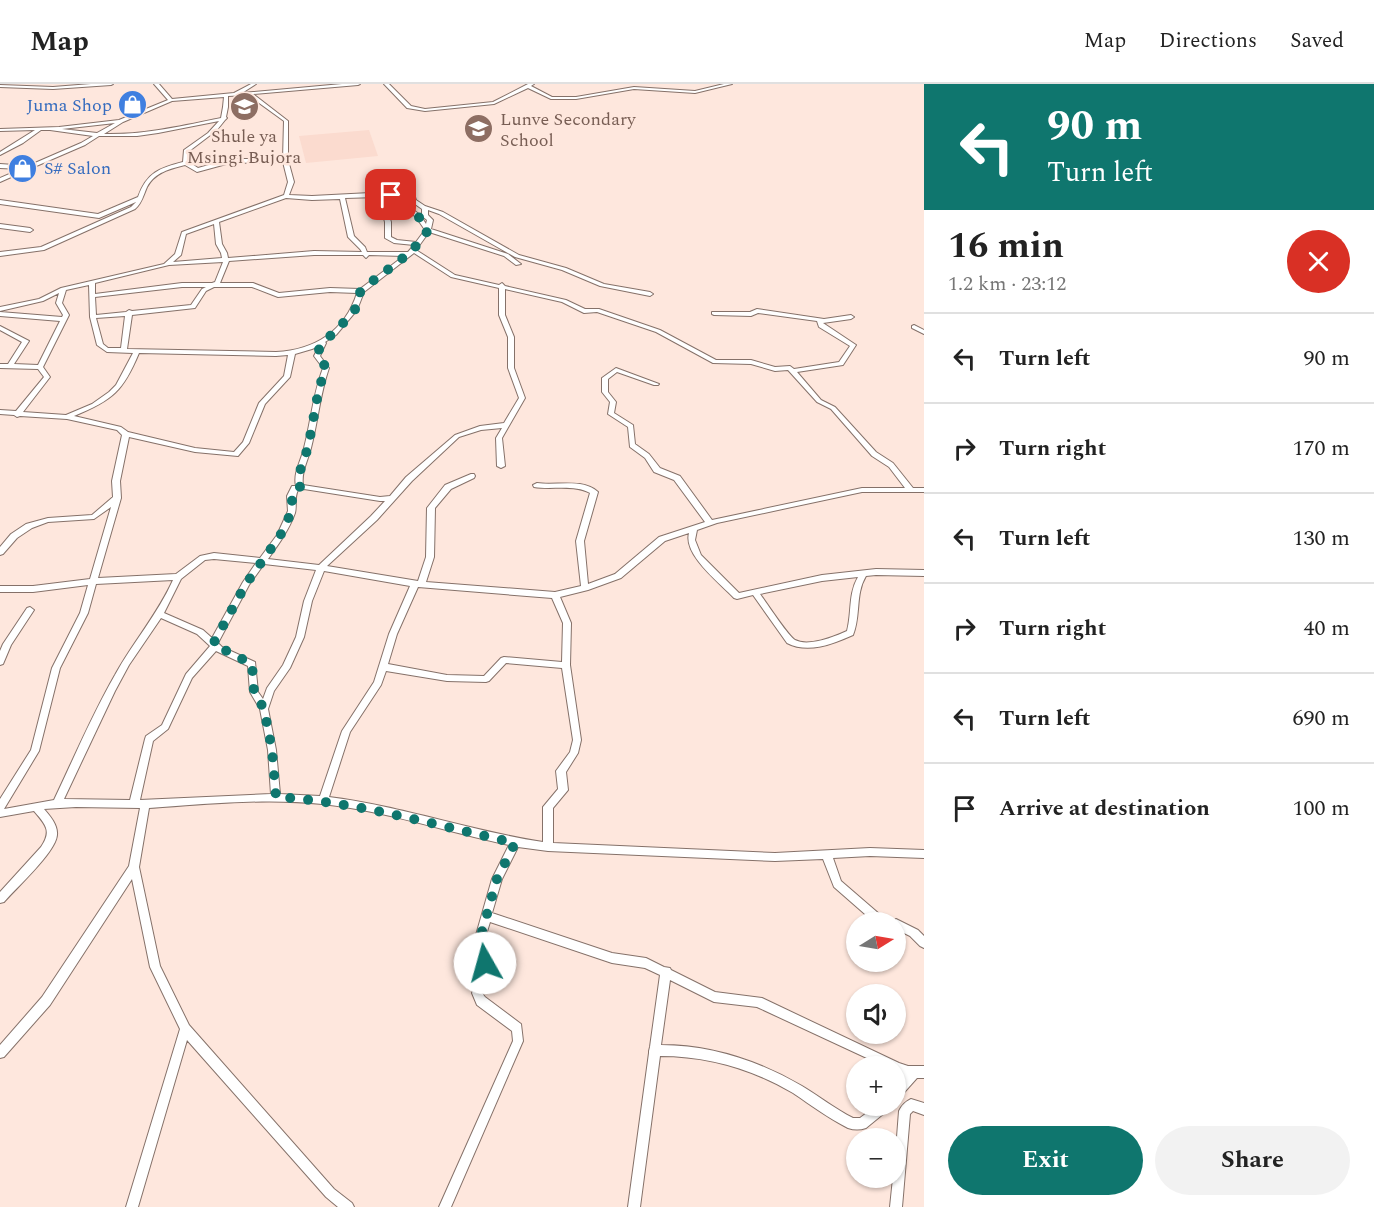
<!DOCTYPE html>
<meta charset="utf-8">
<style>
body{margin:0;font-family:Spectral,serif;background:#f2f2f2;color:#222;height:100vh;display:flex;flex-direction:column;font-size:22px;white-space:nowrap}
*{box-sizing:border-box;margin:0}
p{font-size:20px;color:#767676}
.icon{flex:none;width:33px;height:33px;fill:none;stroke:currentColor;stroke-width:2;stroke-linecap:round;stroke-linejoin:round}
.map{position:relative;flex:1;overflow:hidden}
.panel{display:flex;flex-direction:column;background:#fff;width:450px}
.panel>*{flex:none}
.guide{background:#0f766e;color:#fff;overflow:hidden}
.needle{width:39px;rotate:79deg}
.tools{position:absolute;left:846px;top:828px;display:grid;gap:12px}
.tools a{display:grid;place-items:center;width:60px;height:60px;border-radius:50%;background:#fff;box-shadow:0 2px 4px #0004;font-size:30px}
.pin{position:absolute;display:grid;place-items:center;width:51px;height:51px;color:#fff;margin:-26px;border-radius:12px;box-shadow:0 3px 9px #0006}
.me{position:absolute;width:66px;margin:-33px;rotate:353deg;stroke-linejoin:round;filter:drop-shadow(0 0 4px #0008)}
.turn{display:flex;align-items:center;gap:21px;height:126px;padding:0 24px;font-size:27px}
.turn .icon{width:78px;height:78px;stroke-width:2.5}
.turn b{display:block;font-size:42px;line-height:51px}
.round{display:grid;place-items:center;flex:none;width:63px;height:63px;border-radius:32px;background:#f2f2f2}
.summary{display:flex;align-items:center;justify-content:space-between;height:102px;padding:0 24px}
h1{font-size:36px;font-weight:700;line-height:45px}
.cta{display:flex;gap:12px;margin-top:auto;padding:12px 24px}
.cta a{flex:1;height:69px;border-radius:36px;background:#0f766e;color:#fff;font-size:24px;font-weight:700;line-height:69px;text-align:center}
.cta a+a{background:#f2f2f2;color:#222}
ul{padding:0;list-style:none}
li{display:flex;align-items:center;gap:18px;height:90px;padding:0 24px;border-top:2px solid #e0e0e0}
li div{flex:1}
li b{display:block;font-size:22px}
li em{font-style:normal}
header{display:flex;align-items:center;gap:36px;box-sizing:border-box;height:84px;padding:0 30px;background:#fff;border-bottom:2px solid #e0e0e0}
header strong{font-size:28px}
nav{display:flex;gap:33px;margin-inline-start:auto;font-size:21px}
main{display:flex;flex:1;min-height:0}
.map>svg:first-child{display:block}
</style>
<header>
<strong>Map</strong>
<nav><a>Map</a><a>Directions</a><a>Saved</a></nav>
</header>
<main>
<div class="map">
<svg width="924" height="1123" viewBox="0 0 924 1123">
<rect width="100%" height="100%" fill="#fee7dd"/>
<path fill="#fbdbcf" d="M369 46 378 72 306 79 299 52Z"/>
<g fill="none" stroke-linecap="round" stroke-linejoin="round">
<defs>
<g id="street">
<path d="M91 0H113L111 1 53 5 0 3V1L53 3Z"/>
<path d="M154 0H159L172 15 234 9 251 0H256L242 9 342 0H360L358 1 253 10 288 37V76L294 98 289 111 312 112 390 108 414 110 416 116 425 122 443 128 519 171 566 184 604 200 650 208 653 210 650 212 600 202 562 186 515 173 439 130 428 126V131L433 136 431 145 508 170 521 180 516 181 504 172 429 148 416 166 455 191 499 201 502 199 505 202 566 216 585 225H599L660 246 716 276H751L775 283 790 282 794 285 839 278 850 262 819 243 817 237 758 229 751 232 714 231 712 230V228H750L757 225 824 235 851 231 854 233 851 235 823 239 856 261 843 281 797 288 821 316 835 323 876 368 893 379 913 404H924V408H862L717 439 697 446 695 456 701 471 739 509 822 491 876 485 924 486V492L876 491 866 492C855 510 861 532 853 551 833 560 808 570 787 559L753 511 737 515 734 514C720 499 683 471 689 449L665 457 621 494 588 506 560 513 571 539 570 581 581 656 578 669 566 688 568 706 553 724V759L775 769 870 764 924 766V774L870 772 833 774 841 797 885 835 886 838H874L834 803 823 775 775 777 548 767 518 763 502 795 492 829 612 869 646 874 664 883 670 884 671 886 715 908 762 914 899 979 908 982H924V994H917L900 1013 896 1015V1001L904 992 896 988V982H884L757 923 714 918 670 896 661 961C711 961 759 977 802 1002 819 1012 835 1025 853 1034H860L876 1022H889L888 1026 866 1044C860 1046 854 1046 848 1044 828 1034 811 1021 793 1009 752 985 708 972 660 972L640 1123H628L649 969V967L650 963 660 891 645 884 612 879 490 838 486 851 490 885 482 909 485 913 521 940 523 957 451 1123H439L513 957 512 947 477 921 472 909 480 885 476 851 492 795 509 761C447 748 386 727 322 720 265 714 207 720 149 724L139 783 160 882 189 941 334 1105 352 1119 354 1123H338L326 1113 187 956 138 1123H126L180 945 150 883 132 795 50 921 4 973 0 974V961L42 913 129 782 140 724 76 723 44 725C50 732 58 741 57 751 56 768 16 804 4 818L0 819V808L41 763C52 747 46 741 34 727L0 733V715L31 666 52 584 80 529 88 501 33 508H0V502H33L90 495 111 423 94 435 48 438 32 444 17 454 3 470 0 471V463L11 450 26 440 48 434 92 431 113 413 112 397 122 351 117 346 67 335 20 332 17 333 14 331 0 330V326L16 327 44 293 38 285 0 284V280H8L22 258 0 246V242L29 257 14 280 38 281 60 237 0 232V228L62 233 63 231 56 219 59 209 43 217 0 227V223L39 215 61 204 164 180 175 170 182 148 284 111 288 98 283 78 230 79 197 88 185 81C170 85 155 88 147 103 143 112 142 119 135 125L44 166 0 172V168L41 163 131 123 136 118 99 134 0 120V116L98 130 138 113C147 88 160 84 183 78L184 66 208 49 219 37 158 49 137 52H99L85 61 34 83V85H29L0 98V94L21 85 0 84V80L28 82 81 59 93 52 50 46H41L23 59 0 71V68L35 46 0 47V45L59 43 119 36 168 16ZM248 11 284 37 283 75H230L198 84 189 78 188 68 217 46 225 36 227 34 226 33 228 23V12ZM224 13 223 23 221 34C182 42 143 51 104 50L123 38 172 17ZM115 39 97 49 62 45ZM395 112H410L412 118 422 125V132L427 136 426 140 420 131ZM378 113 385 138V154L394 159 414 161 408 168H367L365 163 354 152 345 114ZM383 113H390L416 133 425 146 416 158 397 156 391 153V138ZM286 114 312 116 340 115 348 153 360 165 362 168 314 167 228 174 227 169 222 160 219 138ZM214 140 216 160 221 169 222 174 173 178 181 171 186 150ZM414 169 451 193 499 204V231L508 253V284L519 314 504 339 480 342 455 351 406 393 390 412 380 413 303 401C301 388 308 376 311 364 318 337 320 310 329 284L320 272 326 259 325 258 336 251 357 226 364 208ZM314 171H363L366 174 369 171 404 172 360 205 330 204 279 209 253 199H220L229 177ZM223 178 215 198 212 199H182L95 210V199L169 181ZM89 201 90 233 97 261 107 268 133 269 116 301 109 308 92 320 66 331 23 328 50 293 43 283 69 231 62 219 66 206ZM182 203H206L202 205 191 221 132 227 129 226 126 228 96 231 95 213ZM214 203H252L278 213 330 208 357 209C345 247 315 266 276 268L127 265 132 231 195 224 206 207ZM505 205 562 218 584 229 597 228 656 248 713 279 751 280 775 287 788 286 817 318 831 325 872 372 889 383 905 404H862L712 436 680 392 660 384 649 370 635 360 633 341 614 329 616 318 608 308V295L617 288 654 301H658L659 300 616 284 602 294V308L610 318 608 330 628 343 630 363 645 374 654 388 674 396 705 438 659 453 615 490 588 500 584 457 598 408C583 394 556 402 537 399L533 401 534 403C552 406 574 400 590 409L576 457 581 502 555 508 426 498 434 473 435 424 451 405 474 394 475 392 474 390H471L445 401 427 424 426 473 418 497 327 482 377 436 412 397 459 353 481 346 502 344 496 354 497 382 501 384 505 382 502 354 525 314 514 284V253L505 231ZM125 232 121 264H108L103 260 96 234ZM319 262 314 272 323 284C313 310 311 337 304 364 301 377 293 389 296 402H292L287 412 288 427 277 451 260 474 214 469 200 472 176 490 98 494 121 414 120 397 129 353 195 368 238 372 249 359 265 320 290 293 295 270 312 265ZM139 269 276 272 288 271 284 292 259 319 243 358 234 368 195 364 128 348 121 343 74 332C113 316 123 307 139 269ZM304 405 380 417H385L371 432 319 481 268 475C278 461 289 446 295 429 297 421 294 414 298 406ZM214 475 256 479 243 498 212 554 203 546 164 529 181 495 205 476ZM264 480 316 486 304 517 296 553 283 581 267 604 263 615 258 608 255 578 222 563 218 559 249 501ZM324 487 410 502 389 550 374 598 342 647 320 712 280 710 276 666 268 625 274 607 290 584 304 553 312 517ZM858 493C848 510 852 529 847 547 834 553 808 563 795 556 788 552 766 518 760 510L822 497ZM173 496C158 530 133 558 115 591 92 631 74 674 54 716L4 725 39 667 60 584 88 529 96 500ZM418 503 552 514 563 539 562 578 504 573 501 574 484 592 447 591 388 580 397 550ZM161 534 197 550 210 562 186 590 162 641 146 652 145 655 130 716 64 715 115 607 129 581ZM216 567 248 582 250 608 260 625 268 666 271 710 140 716 153 657 168 645 192 594ZM506 579 562 584 573 656 570 668 556 687 558 705 543 723V758C471 747 401 722 329 713L350 648 381 601 386 587 447 597 486 598 489 597Z"/>
<path d="M384 0H389L411 22 425 25 493 18 528 0H534L531 2 552 13H576L634 3 695 7 724 0H732L695 9 634 5 576 15H551L528 4 494 20 425 27 407 24Z"/>
<path d="M0 140 30 144 33 146 30 148 0 144Z"/>
<path d="M914 241 924 246V250L912 244V242Z"/>
<path d="M30 523 34 526 11 561 3 580 0 581V567L3 560 27 524Z"/>
<path d="M896 835 918 846 924 852V864L920 862 910 852 896 845V838H892Z"/>
<path d="M911 1015 924 1019V1031L913 1027 910 1030 902 1123H890L893 1094H896V1066L899 1027C902 1021 905 1018 911 1015Z"/>
</g>
</defs>
<use href="#street" stroke="#857169" stroke-width="2"/>
<use href="#street" fill="#fff" fill-rule="evenodd"/>
</g>
<g fill="none" stroke-linecap="round" stroke-linejoin="round">
<path stroke="#0f766e" stroke-width="10" stroke-dasharray="0 18" d="M391 111 418 132 428 146C412 173 385 185 362 206 356 212 359 220 354 227 342 242 326 253 317 269L326 284C314 313 314 346 304 376 301 385 296 394 300 403L292 409V427L280 452 246 500 213 560 252 580 254 608 264 625 272 666 276 713C358 718 435 741 515 759L497 795 481 851 485 879"/>
</g>
<defs>
<symbol id="shop-disc" viewBox="-11 -11 22 22"><circle r="9.5" fill="#3f7fe0" stroke="#fee7dd"/><path d="M-5-2.5h2.3a2.7 3.5 0 0 1 5.4 0H5L5.5 6h-11ZM-1.5-2.5h3a1.5 2.3 0 0 0-3 0Z" fill="#fff"/></symbol>
<symbol id="school-disc" viewBox="-11 -11 22 22"><circle r="9.5" fill="#8d6e63" stroke="#fee7dd"/><path d="M0-5L7-2L0 1L-7-2ZM-4 1L0 2.5L4 1V4Q0 6-4 4Z" fill="#fff"/></symbol>
</defs>
<g fill-rule="evenodd">
<use href="#shop-disc" x="116" y="4" width="33" height="33"/>
<use href="#school-disc" x="228" y="6" width="33" height="33"/>
<use href="#school-disc" x="462" y="28" width="33" height="33"/>
<use href="#shop-disc" x="6" y="68" width="33" height="33"/>
</g>
<g text-anchor="middle" dominant-baseline="central" stroke-width="5" stroke-linejoin="round" paint-order="stroke">
<g font-size="18" fill="#366cbe" stroke="#fee7dd" text-anchor="end">
<text x="112" y="21">Juma Shop</text>
<text x="44" y="84" text-anchor="start">S# Salon</text>
</g>
<g font-size="18" fill="#785e54" stroke="#fee7dd" text-anchor="start">
<text x="500" y="35">Lunve Secondary<tspan x="500" dy="21">School</tspan></text>
<text x="244" y="52" text-anchor="middle">Shule ya<tspan x="244" dy="21">Msingi Bujora</tspan></text>
</g>
</g>
</svg>
<div class="tools">
<a><svg class="needle" viewBox="-14 -14 28 28"><path d="M0-13l5 13h-10z" fill="#e53935"/><path d="M0 13l5-13h-10z" fill="#767676"/></svg></a>
<a><svg class="icon" aria-label="sound" viewBox="0 0 24 24"><path d="M4 9h4l5-4v14l-5-4H4zM17 9q2 3 0 6"/></svg></a>
<a>+</a>
<a>−</a>
</div>
<div class="pin" style="left:391px;top:111px;background:#d93025"><svg class="icon" aria-label="arrive" viewBox="0 0 24 24"><path d="M6 21V4h12l-3 4 3 4H6"/></svg></div>
<svg class="me" style="left:485px;top:879px" viewBox="-20 -20 40 40"><circle r="19" fill="#fff"/><path d="M0-13L10 11 0 6-10 11z" fill="#0f766e"/></svg>
</div>
<section class="panel">
<div class="guide">
<div class="turn"><svg class="icon" aria-label="left" viewBox="0 0 24 24"><path d="M17 20v-9H6M10 6l-5 5 5 5"/></svg><div><b>90 m</b>Turn left</div></div>
</div>
<div class="summary"><div><h1>16 min</h1><p>1.2 km · 23:12</p></div><a class="round" style="background:#d93025;color:#fff"><svg class="icon" aria-label="close" viewBox="0 0 24 24"><path d="M6 6l12 12M18 6L6 18"/></svg></a></div>
<ul>
<li><svg class="icon" aria-label="left" viewBox="0 0 24 24"><path d="M17 20v-9H6M10 6l-5 5 5 5"/></svg><div><b>Turn left</b></div><em>90 m</em></li>
<li><svg class="icon" aria-label="right" viewBox="0 0 24 24"><path d="M7 20v-9h11M14 6l5 5-5 5"/></svg><div><b>Turn right</b></div><em>170 m</em></li>
<li><svg class="icon" aria-label="left" viewBox="0 0 24 24"><path d="M17 20v-9H6M10 6l-5 5 5 5"/></svg><div><b>Turn left</b></div><em>130 m</em></li>
<li><svg class="icon" aria-label="right" viewBox="0 0 24 24"><path d="M7 20v-9h11M14 6l5 5-5 5"/></svg><div><b>Turn right</b></div><em>40 m</em></li>
<li><svg class="icon" aria-label="left" viewBox="0 0 24 24"><path d="M17 20v-9H6M10 6l-5 5 5 5"/></svg><div><b>Turn left</b></div><em>690 m</em></li>
<li><svg class="icon" aria-label="arrive" viewBox="0 0 24 24"><path d="M6 21V4h12l-3 4 3 4H6"/></svg><div><b>Arrive at destination</b></div><em>100 m</em></li>
</ul>
<div class="cta"><a>Exit</a><a>Share</a></div>
</section>
</main>
